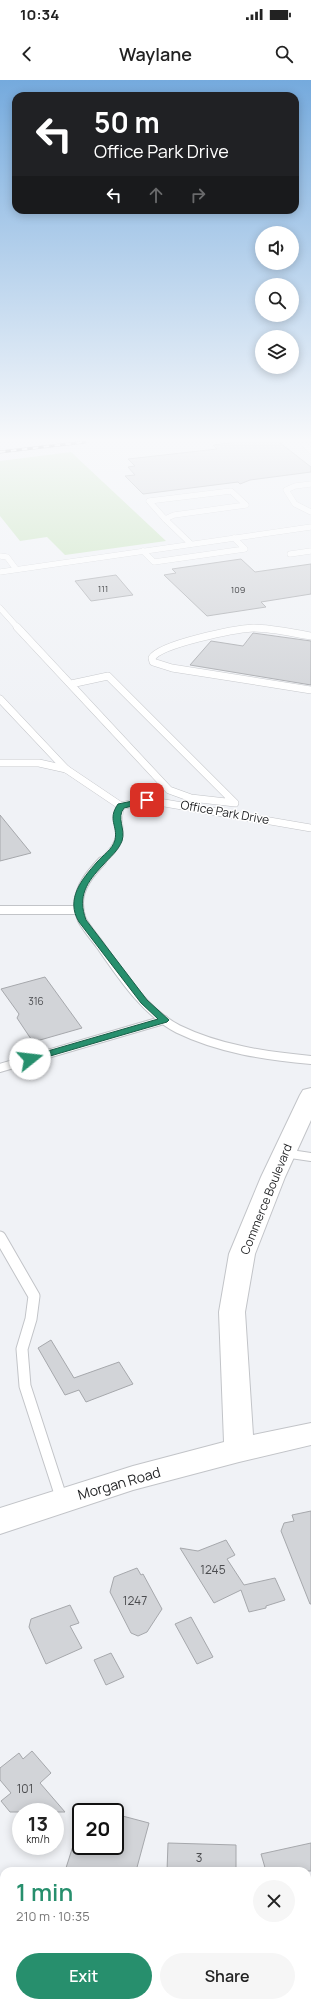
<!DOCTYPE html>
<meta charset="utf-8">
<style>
body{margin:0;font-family:Manrope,sans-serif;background:#f6f6f6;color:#222;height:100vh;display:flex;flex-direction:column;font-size:15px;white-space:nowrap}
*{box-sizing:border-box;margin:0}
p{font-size:13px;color:#767676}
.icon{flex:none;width:22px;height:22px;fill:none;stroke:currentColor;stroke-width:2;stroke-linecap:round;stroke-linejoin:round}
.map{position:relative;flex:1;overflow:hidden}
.sheet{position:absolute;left:0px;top:1787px;width:311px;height:140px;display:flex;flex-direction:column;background:#fff;border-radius:12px 12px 0 0;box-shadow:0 2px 10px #0003}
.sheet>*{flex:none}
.guide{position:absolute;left:12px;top:12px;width:287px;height:122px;border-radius:12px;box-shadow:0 2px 10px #0003;background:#202124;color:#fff;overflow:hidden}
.fabs{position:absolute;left:255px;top:146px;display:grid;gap:8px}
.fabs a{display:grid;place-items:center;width:44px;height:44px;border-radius:50%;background:#fff;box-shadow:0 2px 10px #0003;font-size:20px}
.speed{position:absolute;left:12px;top:1723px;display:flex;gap:8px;font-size:20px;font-weight:700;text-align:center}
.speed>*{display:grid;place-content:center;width:52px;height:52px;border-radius:50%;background:#fff;box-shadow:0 2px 10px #0003;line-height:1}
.speed small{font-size:10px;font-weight:400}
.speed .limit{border:2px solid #111;border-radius:6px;background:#fff;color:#111}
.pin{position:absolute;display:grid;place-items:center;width:34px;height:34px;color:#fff;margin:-17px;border-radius:8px;box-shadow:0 2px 6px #0006}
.me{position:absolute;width:44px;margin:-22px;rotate:74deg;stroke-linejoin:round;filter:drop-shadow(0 0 3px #0008)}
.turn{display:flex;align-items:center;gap:14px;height:84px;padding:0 16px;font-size:18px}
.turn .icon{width:52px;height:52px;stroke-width:2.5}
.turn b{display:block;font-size:28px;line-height:34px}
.lanes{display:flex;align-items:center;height:38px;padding:0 16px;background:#0003;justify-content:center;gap:20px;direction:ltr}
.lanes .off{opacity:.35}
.round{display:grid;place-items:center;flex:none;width:42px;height:42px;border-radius:21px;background:#f6f6f6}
.overview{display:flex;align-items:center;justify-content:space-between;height:68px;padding:0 16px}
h1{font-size:24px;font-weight:600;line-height:30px;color:#278f6d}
.cta{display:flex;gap:8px;margin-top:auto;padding:8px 16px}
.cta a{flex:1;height:46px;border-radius:24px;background:#278f6d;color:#fff;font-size:16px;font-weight:600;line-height:46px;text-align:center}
.cta a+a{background:#f6f6f6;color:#222}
.status{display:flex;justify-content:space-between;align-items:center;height:28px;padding:0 20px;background:#fff;direction:ltr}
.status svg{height:11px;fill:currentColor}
header{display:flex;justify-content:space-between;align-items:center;height:52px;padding:0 16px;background:#fff;font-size:18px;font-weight:600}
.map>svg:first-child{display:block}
</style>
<div class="status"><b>10:34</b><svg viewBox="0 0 49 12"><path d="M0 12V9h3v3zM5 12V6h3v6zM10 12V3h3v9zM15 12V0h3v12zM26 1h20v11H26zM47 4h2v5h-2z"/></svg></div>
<header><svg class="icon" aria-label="back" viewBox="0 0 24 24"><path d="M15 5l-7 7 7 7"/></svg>Waylane<svg class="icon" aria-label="search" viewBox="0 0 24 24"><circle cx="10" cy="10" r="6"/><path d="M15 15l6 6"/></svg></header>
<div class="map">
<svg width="311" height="1927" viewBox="0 0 311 1927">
<rect width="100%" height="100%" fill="#f0f2f6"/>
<path fill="#c5e3b9" d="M71 372 166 461 65 475 47 457 20 461 0 436V381Z"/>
<g fill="#d2d4d8" stroke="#a6a8ac">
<path d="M237 362H279L311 387V392L250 400 240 404 238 402 143 414 125 396 135 395 128 387 135 386 128 379 217 369 213 365Z"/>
<path d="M241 479 255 492 311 484V514L261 522 266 527 207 536 164 495 176 493 172 489Z"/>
<path d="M116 495 133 515 91 521 75 501Z"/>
<path d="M253 553 311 561V605L190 585 211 561 243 566Z"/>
<path d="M0 735 31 773 0 781Z"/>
<path d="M45 897 82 948 33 962 17 938 19 934 1 909Z"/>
<path d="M51 1260 74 1298 119 1282 133 1304 86 1322 79 1310 65 1315 38 1268Z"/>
<path d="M311 1431V1524H310L281 1451 284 1443 294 1441 292 1435Z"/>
<path d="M226 1460 235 1475 227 1479 244 1505 275 1498 285 1520 266 1526V1528L249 1532 241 1510 214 1523 180 1468 198 1471Z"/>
<path d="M137 1488 141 1495 143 1494 162 1529 147 1552 138 1556 131 1553 110 1512 114 1497Z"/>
<path d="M70 1525 79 1543 70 1546 82 1568 46 1584 29 1547 31 1539Z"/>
<path d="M191 1537 213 1577 197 1584 175 1544Z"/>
<path d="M111 1573 124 1597 106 1605 94 1580Z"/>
<path d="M32 1671 51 1693 40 1703 65 1732H10L1 1721 11 1713 0 1700V1688L19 1673 23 1679Z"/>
<path d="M115 1734 149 1743 136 1791H65L73 1766H115Z"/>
<path d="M168 1763 236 1765V1791H167Z"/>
<path d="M311 1763V1791H266L261 1774Z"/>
</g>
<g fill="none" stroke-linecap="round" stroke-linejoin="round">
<defs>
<g id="lane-far3">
<path d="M306 366 311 371"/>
<path d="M311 404 295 406 286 410 295 424 311 432"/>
<path d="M231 411 246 425 174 435 165 439 149 421Z"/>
<path d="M165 439 191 464"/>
<path d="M143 471 154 482 245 469 234 458"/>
<path d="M290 474 311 471"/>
<path d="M0 476 7 477 16 489"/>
<path d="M0 492 311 447"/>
<path d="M0 528 18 548"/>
</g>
<g id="lane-far2">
<path d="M17 547 169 710 191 718 235 723 108 596 71 604"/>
<path d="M311 556C292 553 272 548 253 548 235 549 160 564 152 578L153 582 172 588 311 610"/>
<path d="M0 619 66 689"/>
<path d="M0 683H39L66 689 121 726"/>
<path d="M101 782C108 775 117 768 119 757 121 746 116 737 121 726L147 720 311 748"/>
</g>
<g id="lane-far1">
<path d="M102 781C91 793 79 806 79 823 79 828 80 835 82 840 87 849 94 857 100 865 121 895 145 932 178 949 219 969 266 976 311 980"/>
<path d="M0 830H78"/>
<path d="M0 988 164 940"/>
<path d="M284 1073 311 1077"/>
</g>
<path id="lane" d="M0 1157 34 1216 31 1239 22 1269 25 1306 62 1420"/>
<g id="street">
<path d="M0 1845 4 1847V1879L0 1877Z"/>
<rect x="307" y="1877" width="4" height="32"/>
</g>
<path id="secondary" d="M311 1008V1040L285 1097 255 1174 245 1232 253 1355 311 1343V1365L239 1382 133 1410 0 1454V1428L133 1386 224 1362 219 1232 229 1174 261 1097 300 1015 303 1010Z"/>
</defs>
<use href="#lane-far3" stroke="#c2c4c8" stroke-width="6"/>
<use href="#lane-far2" stroke="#c2c4c8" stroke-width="8"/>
<use href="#lane-far1" stroke="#c2c4c8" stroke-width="10"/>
<use href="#lane" stroke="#c2c4c8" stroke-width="13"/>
<use href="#street" stroke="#c2c4c8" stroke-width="2"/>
<use href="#secondary" stroke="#c2c4c8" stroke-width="2"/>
<use href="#lane-far3" stroke="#fff" stroke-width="5.5"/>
<use href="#lane-far2" stroke="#fff" stroke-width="7"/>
<use href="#lane-far1" stroke="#fff" stroke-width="8"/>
<use href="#lane" stroke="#fff" stroke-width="11"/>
<use href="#street" fill="#fff" fill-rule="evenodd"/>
<use href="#secondary" fill="#fff" fill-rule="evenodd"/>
<defs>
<path id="rail" d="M0 372 85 362"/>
</defs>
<use href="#rail" stroke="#444548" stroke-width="3"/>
<use href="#rail" stroke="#fff" stroke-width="2" stroke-dasharray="5.5" stroke-linecap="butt"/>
</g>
<linearGradient id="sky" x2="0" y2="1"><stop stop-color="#75aadd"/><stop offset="0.57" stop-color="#f8f9fb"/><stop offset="1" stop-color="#f8f9fb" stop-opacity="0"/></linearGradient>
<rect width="311" height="632" fill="url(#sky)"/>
<path fill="#278f6d" stroke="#195d47" d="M147 718 151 720 150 722 124 728C116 738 126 749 122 761 118 771 110 777 103 785 87 802 77 816 86 840L147 920 169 940 167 942 33 981H27V977L158 939 141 923 79 842C65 819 82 799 97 782 103 775 112 770 115 760 118 745 107 740 118 724Z"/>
<g text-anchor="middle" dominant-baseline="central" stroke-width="3" stroke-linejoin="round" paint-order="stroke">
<g font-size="9" fill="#4b4c4f">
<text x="103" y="508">111</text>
<text x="238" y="509">109</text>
</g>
<g font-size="10" fill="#4b4c4f">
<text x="36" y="921">316</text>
</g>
<g font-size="12" fill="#1e1f21" stroke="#fff">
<text transform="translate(225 732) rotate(10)">Office Park Drive</text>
<text transform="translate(266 1119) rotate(-68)">Commerce Boulevard</text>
</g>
<g font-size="12" fill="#4b4c4f">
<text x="213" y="1489">1245</text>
<text x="135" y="1520">1247</text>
<text x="25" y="1708">101</text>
<text x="199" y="1777">3</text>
</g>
<g font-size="14" fill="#1e1f21" stroke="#fff">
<text transform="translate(119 1403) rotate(-16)">Morgan Road</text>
</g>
</g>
</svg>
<div class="fabs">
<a><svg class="icon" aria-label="sound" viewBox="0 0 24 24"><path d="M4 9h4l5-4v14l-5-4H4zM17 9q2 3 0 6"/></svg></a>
<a><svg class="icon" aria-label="search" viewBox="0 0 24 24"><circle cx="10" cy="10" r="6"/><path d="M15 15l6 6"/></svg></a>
<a><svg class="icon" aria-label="layers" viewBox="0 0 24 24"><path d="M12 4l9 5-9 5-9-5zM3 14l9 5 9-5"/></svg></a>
</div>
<div class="speed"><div>13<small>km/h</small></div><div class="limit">20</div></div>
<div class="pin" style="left:147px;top:720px;background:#d93025"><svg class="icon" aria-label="arrive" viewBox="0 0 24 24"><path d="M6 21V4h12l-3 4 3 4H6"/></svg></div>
<svg class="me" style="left:30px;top:979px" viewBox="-20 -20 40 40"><circle r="19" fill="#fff"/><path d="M0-13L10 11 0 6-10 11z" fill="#278f6d"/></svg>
<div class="guide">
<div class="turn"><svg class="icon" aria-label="left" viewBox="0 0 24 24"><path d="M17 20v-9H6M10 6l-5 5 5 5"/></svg><div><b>50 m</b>Office Park Drive</div></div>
<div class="lanes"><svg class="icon" aria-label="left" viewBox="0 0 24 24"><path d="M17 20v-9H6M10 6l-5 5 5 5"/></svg><svg class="icon off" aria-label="ahead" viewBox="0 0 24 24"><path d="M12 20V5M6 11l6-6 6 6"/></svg><svg class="icon off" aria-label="right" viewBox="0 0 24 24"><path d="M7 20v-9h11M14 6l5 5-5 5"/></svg></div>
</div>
<section class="sheet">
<div class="overview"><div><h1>1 min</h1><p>210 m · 10:35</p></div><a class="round"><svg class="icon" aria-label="close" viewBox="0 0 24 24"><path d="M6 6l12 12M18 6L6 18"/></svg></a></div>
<div class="cta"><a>Exit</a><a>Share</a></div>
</section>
</div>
